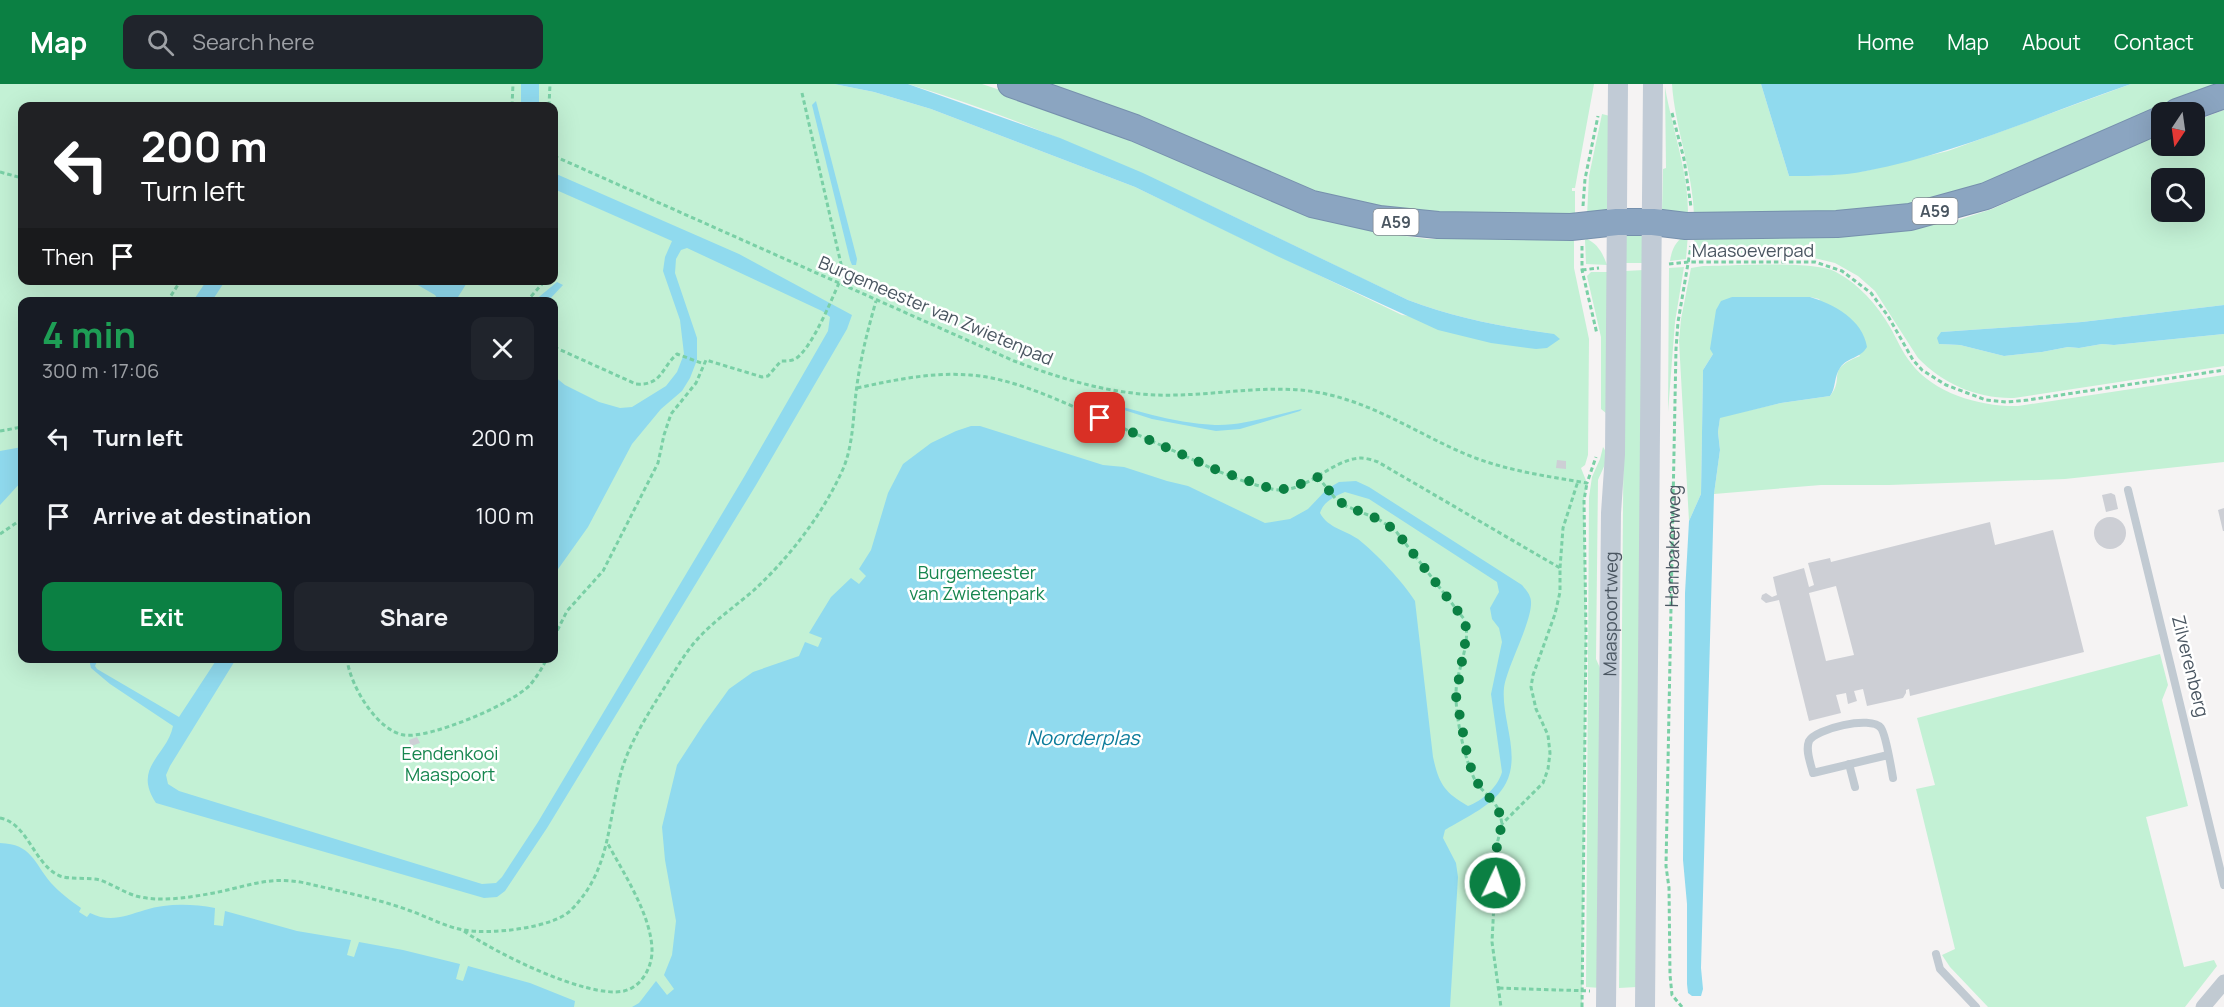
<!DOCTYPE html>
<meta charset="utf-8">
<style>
body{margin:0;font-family:Manrope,sans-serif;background:#20242c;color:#f1f3f6;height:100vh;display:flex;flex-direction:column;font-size:22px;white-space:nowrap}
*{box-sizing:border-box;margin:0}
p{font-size:20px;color:#9ea1a6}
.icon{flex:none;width:33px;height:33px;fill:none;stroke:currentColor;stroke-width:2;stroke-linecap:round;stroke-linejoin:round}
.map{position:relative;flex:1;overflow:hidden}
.details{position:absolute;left:18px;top:213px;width:540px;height:366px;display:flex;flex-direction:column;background:#171b24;border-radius:12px;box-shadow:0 6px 24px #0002}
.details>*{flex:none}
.hud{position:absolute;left:18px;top:18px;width:540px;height:183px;border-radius:12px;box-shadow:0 6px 24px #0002;background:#202124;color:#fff;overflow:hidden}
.needle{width:39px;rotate:193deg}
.controls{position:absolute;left:2151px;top:18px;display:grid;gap:12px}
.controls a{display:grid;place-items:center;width:54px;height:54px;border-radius:12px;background:#171b24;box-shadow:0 6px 24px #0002;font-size:30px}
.pin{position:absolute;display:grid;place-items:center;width:51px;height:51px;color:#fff;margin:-26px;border-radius:12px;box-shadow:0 3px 9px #0006}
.me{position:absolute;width:66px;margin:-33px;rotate:3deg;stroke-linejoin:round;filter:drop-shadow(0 0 4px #0008)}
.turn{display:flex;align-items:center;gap:21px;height:126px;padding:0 24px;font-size:27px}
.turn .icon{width:78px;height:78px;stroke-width:2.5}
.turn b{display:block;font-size:42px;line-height:51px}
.then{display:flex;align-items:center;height:57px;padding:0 24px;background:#0003;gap:12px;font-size:22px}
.round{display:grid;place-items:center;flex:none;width:63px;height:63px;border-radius:12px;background:#20242c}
.summary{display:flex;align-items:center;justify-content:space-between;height:102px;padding:0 24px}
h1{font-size:36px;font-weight:700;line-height:45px;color:#1e9e55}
.action{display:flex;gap:12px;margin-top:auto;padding:12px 24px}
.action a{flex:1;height:69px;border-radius:12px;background:#0b8043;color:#fff;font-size:24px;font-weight:700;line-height:69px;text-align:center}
.action a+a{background:#20242c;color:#f1f3f6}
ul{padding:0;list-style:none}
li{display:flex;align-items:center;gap:18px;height:78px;padding:0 24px}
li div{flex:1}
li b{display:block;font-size:22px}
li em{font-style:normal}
header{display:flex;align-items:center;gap:36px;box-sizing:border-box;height:84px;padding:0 30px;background:#0b8043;color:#fff}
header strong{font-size:28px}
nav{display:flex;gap:33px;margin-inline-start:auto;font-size:21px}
.search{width:420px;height:54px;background:#20242c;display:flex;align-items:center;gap:15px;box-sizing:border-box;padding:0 21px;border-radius:12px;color:#9ea1a6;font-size:22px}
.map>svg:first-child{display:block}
</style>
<header>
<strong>Map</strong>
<div class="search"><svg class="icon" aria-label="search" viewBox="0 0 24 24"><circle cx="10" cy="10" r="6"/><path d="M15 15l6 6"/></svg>Search here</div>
<nav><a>Home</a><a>Map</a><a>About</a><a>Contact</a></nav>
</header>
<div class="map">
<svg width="2224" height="923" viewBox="0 0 2224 923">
<rect width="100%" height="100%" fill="#f5f3f3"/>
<g fill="#c3f1d5" fill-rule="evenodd">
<path d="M0 0H521V22H22V196H554V22H539V0H834L874 8 931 25 1135 103 1402 231 1554 250C1503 243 1456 234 1408 216 1244 139 1082 53 908 0H982L1051 23 1214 92 1342 139 1397 151 1428 155 1574 153V184L1589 255 1588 371 1585 381 1581 384 1587 399 1584 416 1586 550 1582 923H0ZM22 218H554V574H22Z"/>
<path d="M1034 0H1594L1575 104H1572V107H1575V132L1429 130 1323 114Z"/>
<path d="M1672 0H1761L1789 92H1822L1865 87 1948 67 2131 0H2224L2139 31 1983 101 1892 126 1694 132C1693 87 1675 45 1672 0Z"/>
<path d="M1665 3C1672 45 1689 89 1688 132L1662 127 1663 85 1666 84Z"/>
<path d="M2224 26V221L2082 238 1941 248 1939 260 1960 261 2004 272 2042 268 2068 263 2079 264 2102 260 2114 261 2224 250V282L2014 314C1978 315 1943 300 1918 274L1875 207 1858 192 1835 179 1814 174 1695 173 1694 150 1846 152 1896 147 1955 137 1992 125 2161 49 2162 62H2194L2195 37ZM2162 94H2194V128H2162Z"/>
<path d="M1602 30 1610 32 1608 129 1587 132 1589 92Z"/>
<path d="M1642 145 1643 179H1625L1626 146Z"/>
<path d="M1688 150 1686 175 1670 177C1672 164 1676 156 1688 150Z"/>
<path d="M1587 155C1598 160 1603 170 1607 181L1586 180 1585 156Z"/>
<path d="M1703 182C1732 182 1814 176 1836 188 1859 200 1877 221 1890 243 1897 255 1902 268 1911 279 1934 310 1982 323 2018 322L2224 291V378L2065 395 1889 401H1821L1714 410 1720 366 1718 348 1720 333 1781 319 1830 312C1846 293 1824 286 1860 272L1819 215 1810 213H1732L1713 270 1703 286 1701 410 1689 437 1679 257 1681 235 1691 184Z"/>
<path d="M1684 183 1675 238 1668 328 1669 184Z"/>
<path d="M1644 186 1637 903 1619 904 1625 187Z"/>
<path d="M1591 188H1608L1606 329 1601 325V253L1587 192Z"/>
<path d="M1603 363C1611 373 1602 386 1598 396L1596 575 1604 593 1601 904 1586 903 1589 413 1592 393 1600 375Z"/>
<path d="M2160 570 2168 601 2162 616 2188 722 2146 733 2184 883 2214 876 2217 882 2185 923H1988L1950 883 1942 871 1955 865 1916 705 1935 701 1917 634Z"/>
</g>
<g fill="#90daee" fill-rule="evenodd">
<rect x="521" y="0" width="18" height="22"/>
<path d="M834 0H908L1060 54 1143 89 1408 216C1456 234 1503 243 1554 250L1560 255 1547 264 1536 265 1491 259 1438 246 1277 172 1135 103 931 25 874 8Z"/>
<path d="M1761 0H2131C2044 30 1958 69 1866 87 1841 92 1814 92 1789 92Z"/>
<path d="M816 17 857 175 856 181H852L850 176 812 21Z"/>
<path d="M554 89 739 170 852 231 847 245 756 401 547 744 505 807 497 813 484 814 156 719C132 683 167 672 173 642L110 600 91 584 90 580 91 575H98L95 582 97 585 179 633 217 575H236L170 682 166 691 168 700 179 707 482 800 496 799 502 793 538 738 744 393 828 247 830 233 822 227 687 164 681 166 676 175 675 189 697 254V276L690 294 682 307 661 325 632 360 588 443 556 488 554 498V292L565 301 599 318 620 324 632 323 666 302 677 288 684 270 680 236 663 187 665 173 672 157 554 105Z"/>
<path d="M207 196 225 197 212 217H193Z"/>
<path d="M411 197H440L446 198 449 197H468L455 218 436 217 437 214 435 211Z"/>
<path d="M557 198 563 201 548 217H534Z"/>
<path d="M1732 213H1810C1834 220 1863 236 1867 263 1860 275 1847 273 1840 284 1834 292 1836 304 1830 312L1781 319 1720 334 1718 348 1720 366 1714 410 1701 884 1703 905 1701 912H1692L1688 909 1687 900V820L1683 776 1685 509 1689 437 1701 410 1703 286 1713 270 1710 265 1716 226 1721 217Z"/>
<path d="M2224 221V250L2114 261 2102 260 2079 264 2068 263 2042 268 2004 272 1960 261 1939 260 1937 254 1941 248 2082 238Z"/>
<path d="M1089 313C1130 325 1172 339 1215 341 1243 342 1274 331 1302 325L1300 327 1240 345 1216 347 1152 335 1096 317Z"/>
<path d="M971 342H980L1103 381 1124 383 1167 397 1188 402 1265 439 1290 435 1308 425 1327 405 1339 398 1356 397 1369 403 1522 501C1525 505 1529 509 1530 513 1537 529 1507 581 1504 604 1501 634 1521 670 1506 699 1495 721 1466 733 1445 746L1443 754 1456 779 1458 793 1450 923H632L639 919 656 897 667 911 674 905 664 891 672 871 676 837 665 776 662 743 677 681 703 641 729 605 753 588 799 572 805 558 818 563 822 554 809 549 831 513 851 494 859 500 866 492 859 485 871 466 888 409 903 380 931 359 956 347ZM1345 408 1369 415 1497 498 1499 508 1490 524 1492 535 1499 544 1502 558 1491 610 1502 688C1498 703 1482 717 1468 722 1444 708 1439 700 1433 673L1415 517C1404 499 1375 468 1358 455 1345 446 1328 444 1320 429 1323 418 1335 412 1345 408Z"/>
<path d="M22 363V397L0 421V367Z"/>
<path d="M0 759C32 760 34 779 51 799 59 808 71 817 81 824L79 828 87 833 90 829C110 839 125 832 145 826 168 819 192 820 215 824L214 841 223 842 225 827 297 847 351 856 347 871 354 873 359 858 403 866 460 880 456 895 463 897 468 882 530 899 575 917 574 923H0Z"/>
</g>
<g fill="#cdcfd5" fill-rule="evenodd">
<path d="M1557 376 1566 377V385L1556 384Z"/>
<path d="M2111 409 2115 411 2118 425 2106 428 2102 411Z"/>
<path d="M2224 424V447H2223L2218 426Z"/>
<circle cx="2110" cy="449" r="16"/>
<path d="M1990 438 1995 461 2053 446 2084 568 1910 612 1909 605 1906 606V609L1903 614 1867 622 1863 605 1854 607 1857 617 1848 620 1846 609 1836 611 1841 629 1809 637 1779 516 1766 519 1761 515 1762 511 1766 509 1772 513 1777 511 1773 493 1804 484 1809 503 1814 501 1808 479 1830 474 1831 478ZM1836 502 1854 571 1826 577 1809 509Z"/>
<path d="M417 653 420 659 411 662 409 656Z"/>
<path d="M1509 802 1516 810 1508 816 1502 809Z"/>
</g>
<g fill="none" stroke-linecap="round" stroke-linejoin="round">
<defs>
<g id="motorway">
<path d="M1011 0 1135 44 1312 120 1379 135 1438 141 1571 143 1617 138H1653L1686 142 1837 140 1910 133 1986 112 2162 35"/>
<path d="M2177 28 2224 11"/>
</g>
</defs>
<use href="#motorway" stroke="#7690ad" stroke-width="28"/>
<g stroke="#7ad0a6" stroke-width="3" stroke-dasharray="4.5 3" stroke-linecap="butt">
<path d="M802 9 846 202"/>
<path d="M512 22 513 0"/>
<path d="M549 22 550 0"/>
<path d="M1672 29 1684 75 1691 123"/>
<path d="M554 72 1014 277C1067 297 1120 313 1177 311 1226 310 1278 299 1326 310 1376 321 1417 349 1463 369 1502 386 1545 392 1587 399L1596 373"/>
<path d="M0 88 22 94"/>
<path d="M1583 122 1585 95 1598 32"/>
<path d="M1582 162V186L1597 250"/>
<path d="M1669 180 1689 178H1815L1842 187 1871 209 1888 232 1913 276 1922 286 1946 301 1986 316 2007 318 2028 316 2224 286"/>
<path d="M1582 186 1599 184"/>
<path d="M167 218 181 196"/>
<path d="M526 218 543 199"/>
<path d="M554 263 636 300C662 302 661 284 677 270L704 280"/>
<path d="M857 304C894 296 931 288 970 291 1010 294 1049 312 1086 328 1116 341 1145 354 1174 367 1205 381 1238 398 1272 405 1305 412 1330 375 1361 374 1366 374 1373 376 1378 378L1560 484V508L1555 530 1533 591 1531 603 1536 625 1548 651 1550 669 1548 685 1543 699 1502 740 1497 760 1492 858 1501 923"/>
<path d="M0 347 22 343"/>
<path d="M1318 393 1335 414 1346 422 1378 435 1395 446 1464 535C1473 559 1455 587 1456 612 1456 635 1465 678 1476 698 1482 707 1491 713 1497 723 1500 728 1501 735 1502 740"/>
<path d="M0 450 22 435"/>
<path d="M1560 484 1563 444 1578 397"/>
<path d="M554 553 567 527 603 487 658 379 664 351 671 330 696 299 706 276 762 293 768 292 781 277C786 277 791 277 795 275 811 266 831 217 839 199"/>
<path d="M347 574C349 600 377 647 404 651 430 655 512 620 530 601 536 594 543 583 547 574"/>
<path d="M0 734C28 739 34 781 60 792 72 796 87 793 100 796 112 800 123 808 136 812 158 818 186 814 208 810 244 804 267 791 305 799 339 807 375 814 408 826 426 832 445 843 464 846 489 851 554 844 571 826 612 785 607 736 622 685 630 659 646 633 661 609 672 592 681 575 694 559 711 539 733 524 753 507 789 474 823 430 843 385 854 359 853 329 857 301 861 272 868 245 876 217"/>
<path d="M464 847C494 868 587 915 624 907 641 903 651 885 652 869 653 834 624 790 608 760"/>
<path d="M1499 904 1590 907"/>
<path d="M1582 923 1586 550 1584 416 1587 399"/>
<path id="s1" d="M1682 923 1672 911 1670 891 1669 804 1666 782 1676 265 1678 238 1691 162"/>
</g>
<g stroke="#c1cad2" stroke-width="8">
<path d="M2128 406 2224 801"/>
<path d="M1888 671 1813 689C1811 680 1805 667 1809 657 1815 645 1871 631 1881 644 1886 651 1891 683 1893 694"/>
<path d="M1849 680 1855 703"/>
<path d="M1936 870 1940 885 1976 923"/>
</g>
<path stroke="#c1cad2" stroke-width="15" d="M2203 923 2224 898"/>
<g stroke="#c1cbd6" stroke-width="20">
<path id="s2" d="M1606 923 1611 429 1615 370 1618 0"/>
<path d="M1645 923 1653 0"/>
</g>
<use href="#motorway" stroke="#8ba5c1" stroke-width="26"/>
</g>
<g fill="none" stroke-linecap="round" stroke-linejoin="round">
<path stroke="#0b8043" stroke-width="10" stroke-dasharray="0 18" d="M1100 334 1217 386 1272 405H1288L1318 393 1335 414 1346 422 1378 435 1395 446 1464 535 1467 548 1456 612 1468 675 1475 696 1498 724 1502 740 1497 760 1495 799"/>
</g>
<g text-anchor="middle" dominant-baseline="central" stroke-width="5" stroke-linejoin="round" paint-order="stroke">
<g fill="#fff" stroke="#808990" stroke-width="1.5">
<rect x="1912.5" y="114" width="45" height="26" rx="4.5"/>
<rect x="1373.5" y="125" width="45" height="26" rx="4.5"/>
</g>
<g font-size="16" font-weight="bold" fill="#4a5661">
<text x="1935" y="127">A59</text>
<text x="1396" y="138">A59</text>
</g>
<g font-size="18" fill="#4a5661" stroke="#fff">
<text x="1753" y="166">Maasoeverpad</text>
<text transform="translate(936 226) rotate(23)">Burgemeester van Zwietenpad</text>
<text stroke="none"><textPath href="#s1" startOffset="465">Hambakenweg</textPath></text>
<text stroke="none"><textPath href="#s2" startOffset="393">Maaspoortweg</textPath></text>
<text transform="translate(2191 582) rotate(76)">Zilverenberg</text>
</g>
<g font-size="18" fill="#17864f" stroke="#fff">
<text x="977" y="488">Burgemeester<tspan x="977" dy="21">van Zwietenpark</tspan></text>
<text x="450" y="669">Eendenkooi<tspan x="450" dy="21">Maaspoort</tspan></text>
</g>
<g font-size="20" font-style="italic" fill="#0c7c9b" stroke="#fff">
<text x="1083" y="653">Noorderplas</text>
</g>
</g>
</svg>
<div class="controls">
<a><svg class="needle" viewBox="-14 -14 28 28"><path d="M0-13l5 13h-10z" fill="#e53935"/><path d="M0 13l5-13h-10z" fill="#9ea1a6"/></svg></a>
<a><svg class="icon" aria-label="search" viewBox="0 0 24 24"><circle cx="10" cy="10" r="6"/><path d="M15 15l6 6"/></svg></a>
</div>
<div class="pin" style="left:1100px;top:334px;background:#d93025"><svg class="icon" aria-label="arrive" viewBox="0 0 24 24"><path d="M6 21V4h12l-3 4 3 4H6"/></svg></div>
<svg class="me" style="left:1495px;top:799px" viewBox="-20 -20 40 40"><circle r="17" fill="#0b8043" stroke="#fff" stroke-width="3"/><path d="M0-11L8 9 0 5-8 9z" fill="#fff"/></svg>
<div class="hud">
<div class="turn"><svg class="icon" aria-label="left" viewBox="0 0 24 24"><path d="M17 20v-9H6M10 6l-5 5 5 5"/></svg><div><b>200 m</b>Turn left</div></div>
<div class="then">Then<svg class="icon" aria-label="arrive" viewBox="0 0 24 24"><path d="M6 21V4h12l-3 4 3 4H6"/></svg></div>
</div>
<section class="details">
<div class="summary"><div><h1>4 min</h1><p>300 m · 17:06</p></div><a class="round"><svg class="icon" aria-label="close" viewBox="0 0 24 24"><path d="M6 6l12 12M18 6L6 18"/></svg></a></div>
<ul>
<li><svg class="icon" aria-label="left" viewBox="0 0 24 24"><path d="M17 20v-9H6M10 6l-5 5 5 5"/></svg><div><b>Turn left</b></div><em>200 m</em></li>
<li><svg class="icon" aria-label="arrive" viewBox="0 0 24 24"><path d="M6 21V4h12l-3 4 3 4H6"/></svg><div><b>Arrive at destination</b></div><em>100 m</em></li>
</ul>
<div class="action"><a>Exit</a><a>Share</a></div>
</section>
</div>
